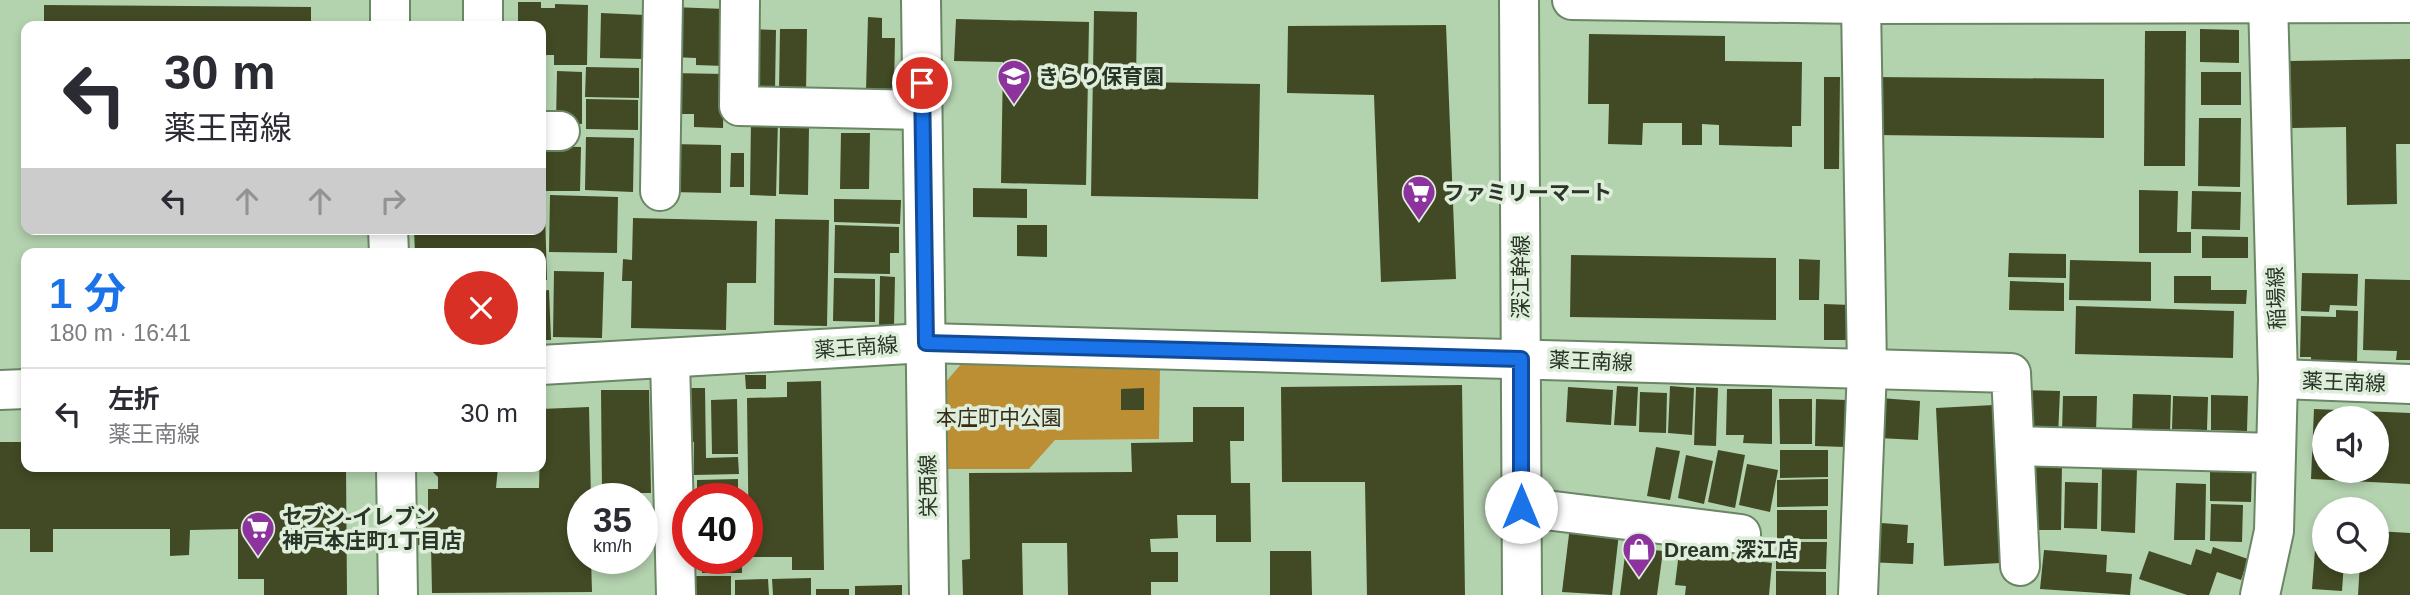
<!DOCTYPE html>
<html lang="ja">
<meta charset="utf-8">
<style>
body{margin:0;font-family:Helvetica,"Noto Sans JP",sans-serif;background:#f7f7f7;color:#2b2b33;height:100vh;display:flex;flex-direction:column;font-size:26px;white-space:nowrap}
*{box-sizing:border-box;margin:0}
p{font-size:23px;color:#7c7c81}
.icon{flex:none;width:38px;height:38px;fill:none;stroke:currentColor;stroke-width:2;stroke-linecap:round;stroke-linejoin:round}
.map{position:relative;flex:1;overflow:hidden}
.sheet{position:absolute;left:21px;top:248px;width:525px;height:224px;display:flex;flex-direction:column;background:#fff;border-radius:14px;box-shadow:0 4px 10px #0003}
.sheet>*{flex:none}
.hud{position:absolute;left:21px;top:21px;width:525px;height:214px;border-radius:14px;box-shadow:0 4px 10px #0003;background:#fff;color:#2b2b33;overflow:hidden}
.buttons{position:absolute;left:2312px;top:406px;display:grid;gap:14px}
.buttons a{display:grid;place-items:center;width:77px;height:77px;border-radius:50%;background:#fff;box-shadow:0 4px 10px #0003;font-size:35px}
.speed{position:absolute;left:567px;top:483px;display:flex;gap:14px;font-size:35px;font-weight:700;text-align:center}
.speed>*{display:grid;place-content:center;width:91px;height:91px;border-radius:50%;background:#fff;box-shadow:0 4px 10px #0003;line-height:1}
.speed small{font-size:18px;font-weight:400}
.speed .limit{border:10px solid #d22;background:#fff;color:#111}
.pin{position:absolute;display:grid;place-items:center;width:60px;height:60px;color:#fff;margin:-30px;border:4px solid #fff;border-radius:50%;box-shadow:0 2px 7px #0007}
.me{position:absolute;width:77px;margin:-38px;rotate:0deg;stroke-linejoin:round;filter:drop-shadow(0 0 5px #0008)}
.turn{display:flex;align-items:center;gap:24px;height:147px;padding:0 28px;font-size:32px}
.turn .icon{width:91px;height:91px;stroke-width:2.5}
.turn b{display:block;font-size:49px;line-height:60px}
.lanes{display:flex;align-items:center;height:66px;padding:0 28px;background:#0003;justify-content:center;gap:35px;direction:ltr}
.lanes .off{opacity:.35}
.round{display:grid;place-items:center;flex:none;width:74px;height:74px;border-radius:37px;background:#f7f7f7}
.head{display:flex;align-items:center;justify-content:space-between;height:119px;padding:0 28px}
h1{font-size:42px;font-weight:700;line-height:52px;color:#1a73e8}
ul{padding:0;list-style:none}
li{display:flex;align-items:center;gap:21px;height:91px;padding:0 28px;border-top:2px solid #e1e1e2}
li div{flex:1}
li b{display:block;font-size:26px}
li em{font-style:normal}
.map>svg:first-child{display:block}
</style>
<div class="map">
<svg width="2410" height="595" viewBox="0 0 2410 595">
<rect width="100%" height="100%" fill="#b3d2ae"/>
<path fill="#bc8f35" d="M962 363 1160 369 1159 439 1055 440 1029 469H946L944 384Z"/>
<g fill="#414a24" fill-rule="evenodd">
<path d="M518 2H541V8H555V4L588 5 587 65H554V55H541V26H518Z"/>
<path d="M44 5 311 7V26H44Z"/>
<path d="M672 7 725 9 724 66 696 65V58L671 57Z"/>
<path d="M1094 11 1137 12 1136 82 1260 84 1258 199 1091 196Z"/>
<path d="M601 13 645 15 644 59 600 58Z"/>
<path d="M868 17 882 18V38H895L894 92 866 91Z"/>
<path d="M956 19 1089 22 1086 185 1001 183 1003 62 954 61Z"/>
<rect x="340" y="22" width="29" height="4"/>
<path d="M1446 25 1456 279 1381 282 1374 95 1287 93 1288 26Z"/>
<path d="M749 29 776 30 775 90H748Z"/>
<path d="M780 29H807L806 92 779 91Z"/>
<path d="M2200 29 2239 30V63L2200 62Z"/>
<path d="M2145 31H2186L2185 166H2144Z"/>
<path d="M1589 34 1725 36V61L1802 62 1801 126H1792V147L1719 145V125L1702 124V145H1682V123H1643L1642 145 1608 144 1609 104H1588Z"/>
<path d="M2410 59V144H2396L2397 204 2347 205 2346 127 2292 128 2290 61Z"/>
<path d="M586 67 639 68V98L585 97Z"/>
<path d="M557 71 582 72V124L556 123Z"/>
<rect x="2201" y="72" width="40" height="33"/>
<path d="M672 73 724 74 723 128 694 127V114H672Z"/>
<path d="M1824 77H1840L1839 169H1824Z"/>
<path d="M1876 77 2104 79V138L1876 135Z"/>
<path d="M586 99 638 100V130L586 129Z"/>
<path d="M2199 118H2241L2240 187 2198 186Z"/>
<path d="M751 119H778L776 196 750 195Z"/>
<path d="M780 126 809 127 808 195 779 194Z"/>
<path d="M841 133H870L869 189H840Z"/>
<path d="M586 137 634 138 633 192 585 190Z"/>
<path d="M670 144 721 145V193L669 192Z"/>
<path d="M543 146 581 147 580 191H542Z"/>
<path d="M731 153H744V187H730Z"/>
<path d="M973 188 1027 189V218L973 217Z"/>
<path d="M2139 190 2178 191 2177 232H2191V253H2139Z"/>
<path d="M2192 191 2241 192 2240 230 2191 229Z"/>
<path d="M550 195 618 197 617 253 549 252Z"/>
<path d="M834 199 901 200 900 224 834 222Z"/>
<path d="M541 213H545L547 280H541V254H415L414 229H541Z"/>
<path d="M633 218 757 221 756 283H727L726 330 631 328 632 281H622L623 259 632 260Z"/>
<path d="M775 219 829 220 827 326 774 325Z"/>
<path d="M835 225 899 227V253H890V274L834 273Z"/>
<path d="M1017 225H1047V257L1017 256Z"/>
<path d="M2202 236 2248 237V258H2202Z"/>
<path d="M2009 253 2066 254V278L2008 277Z"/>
<path d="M1571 255 1776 258V320L1570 317Z"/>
<path d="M1799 259 1820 260 1819 300H1799Z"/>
<path d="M2070 260 2151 262V301L2069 300Z"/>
<path d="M554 271 604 272 602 338 553 337Z"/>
<path d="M2302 273 2358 274 2357 306 2330 305 2329 312 2301 311Z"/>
<path d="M880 276 895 277 894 326H879Z"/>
<path d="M2174 276H2211V290H2247L2246 304 2174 303Z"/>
<path d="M834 278 875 279V322L833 321Z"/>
<path d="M2365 279 2410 280V360H2396L2397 351 2363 350Z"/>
<path d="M2010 281 2064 283V311L2009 310Z"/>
<path d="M549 290 551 340H541V291Z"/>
<path d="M1824 304 1851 305V340H1824Z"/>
<path d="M2076 306 2234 311 2233 358 2075 354Z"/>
<path d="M2336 310 2358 311 2357 362 2311 360V357H2300L2301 316 2336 317Z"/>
<path d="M745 375H766V389H746Z"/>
<path d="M821 381 824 570H792V557H749L747 398 787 397V382Z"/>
<path d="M1462 385 1465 595H1367L1365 482H1282L1281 387Z"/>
<path d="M1617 386 1638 387 1636 426 1614 425Z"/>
<path d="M1670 386 1694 388 1692 435 1668 433Z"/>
<path d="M1568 387 1613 390 1611 425 1566 422Z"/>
<path d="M1696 387 1718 388 1716 446 1694 445Z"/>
<path d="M681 388H705L706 458 738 457 739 474 694 475V442H682Z"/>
<path d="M1144 388V410H1121V389Z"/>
<path d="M1727 389H1772V444L1743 443 1744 435H1726Z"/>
<path d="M601 390H649L651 493H602Z"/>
<path d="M2025 390 2060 391 2058 436H2024Z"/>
<path d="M1640 392 1667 393 1666 433 1639 432Z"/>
<path d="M2133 394 2171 395 2170 433 2132 432Z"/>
<path d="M2211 395 2248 396 2247 431 2211 430Z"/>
<path d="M2063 396H2097L2096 434 2062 433Z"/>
<path d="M2173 396 2208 397 2207 430 2172 429Z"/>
<path d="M1880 398 1920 401 1918 440 1878 438Z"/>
<path d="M737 399 738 454H712L711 400Z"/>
<path d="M1779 399H1812V444H1780Z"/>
<path d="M1816 399 1847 400 1846 447 1815 446Z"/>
<path d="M1994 405 2001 563 1944 566 1936 408Z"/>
<path d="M589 407 591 499H583V558H591L592 592 432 593 431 545H418L417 517H428V489H438V477L428 467H498L496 488H539L541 409Z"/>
<path d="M1193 407H1244V441H1230L1231 483H1250L1251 542H1216V515H1177L1178 538 1150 539 1151 552H1178V582H1151V595H1068L1067 543H1022L1023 595H963L962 560 970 559 969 473 1132 472 1131 443 1193 442Z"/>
<path d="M2314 409 2410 413V484L2311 479ZM2324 418H2376V471H2324Z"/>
<path d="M0 442H26V467H346L347 595H264V579H238V529L190 530 189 555 170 556V529H53V552H30V529H0Z"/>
<path d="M1656 447 1680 451 1670 500 1647 496Z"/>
<path d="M1718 450 1745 455 1735 508 1708 502Z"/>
<path d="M1780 450H1828V477L1780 478Z"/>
<path d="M1686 455 1713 461 1704 504 1678 498Z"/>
<path d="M2028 461 2062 462 2061 530H2027Z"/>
<path d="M1747 464 1778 470 1770 512 1739 505Z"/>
<path d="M2102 467 2137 468 2135 533 2101 531Z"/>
<path d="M2210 468 2252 469 2251 502 2210 501Z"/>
<path d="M738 479V499H697V480Z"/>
<path d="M1828 479V506L1777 507V480Z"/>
<path d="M2065 482 2098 483 2097 529 2064 528Z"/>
<path d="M2176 483 2206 484 2205 540H2174Z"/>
<path d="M2211 504 2243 505 2242 542 2210 541Z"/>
<rect x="1777" y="510" width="50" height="29"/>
<path d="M1868 522 1908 525 1907 543H1914L1913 564 1866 562Z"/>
<path d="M1570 526 1619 533 1612 595 1562 592Z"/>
<path d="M2376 531 2410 533V595H2358L2360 562H2376Z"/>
<path d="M1776 542H1827L1826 569H1776Z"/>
<path d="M1626 547 1663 551 1657 595H1620Z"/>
<path d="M2213 547 2248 559 2241 580 2217 572 2209 595H2187L2139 579 2149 551 2191 565 2196 549 2211 554Z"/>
<path d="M2044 550 2107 555 2106 572 2132 574 2130 595 2040 589Z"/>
<path d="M2315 550 2324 551V562H2344L2342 591 2312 589Z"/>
<path d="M1270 551H1311L1312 595H1270Z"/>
<path d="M1679 552 1772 563 1769 595H1685L1686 586 1675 585Z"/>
<path d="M701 558H742V573H702Z"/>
<path d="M1776 571 1826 572V595H1776Z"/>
<rect x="693" y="576" width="38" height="19"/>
<path d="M811 578V595H773L772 579Z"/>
<path d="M768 579 769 595H735V580Z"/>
<path d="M902 585V595H855V586Z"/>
<rect x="816" y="589" width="33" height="6"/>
</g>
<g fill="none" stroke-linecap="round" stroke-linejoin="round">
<defs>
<g id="minor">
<path d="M740 0 739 106 922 110"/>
<path d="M921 0 929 595"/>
<path d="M1519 0 1522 595"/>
<path d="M1572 0 1861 4 2410 3"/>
<path d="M390 26V0"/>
<path d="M483 26V0"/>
<path d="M541 131H560"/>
<path d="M660 191 663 0"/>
<path d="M388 229 389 254"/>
<path d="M670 360 676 595"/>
<path d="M541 365 926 343 2011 373 2020 566"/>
<path d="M2278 379 2410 384"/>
<path d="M0 390 26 389"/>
<path d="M2015 446 2276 453"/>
<path d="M396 467 398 595"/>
<path d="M1521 507 1741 534"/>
<path d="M1858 595 1867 369 1861 4"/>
<path d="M2260 595 2274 531 2278 379 2268 0"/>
</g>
</defs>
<use href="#minor" stroke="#6a8665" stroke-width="42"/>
<use href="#minor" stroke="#fff" stroke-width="38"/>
</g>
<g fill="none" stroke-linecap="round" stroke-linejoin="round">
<defs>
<path id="route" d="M922 83 926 343 1521 359V507"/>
</defs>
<use href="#route" stroke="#114b97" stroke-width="18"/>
<use href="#route" stroke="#1a73e8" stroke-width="12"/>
</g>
<defs>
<symbol id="school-pin" viewBox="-11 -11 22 30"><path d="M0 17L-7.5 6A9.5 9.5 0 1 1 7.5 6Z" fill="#8d339e" stroke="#deeedb"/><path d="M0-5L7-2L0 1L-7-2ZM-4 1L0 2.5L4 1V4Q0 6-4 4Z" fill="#fff"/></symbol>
<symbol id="supermarket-pin" viewBox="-11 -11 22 30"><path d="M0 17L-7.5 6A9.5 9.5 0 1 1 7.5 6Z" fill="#8d339e" stroke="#deeedb"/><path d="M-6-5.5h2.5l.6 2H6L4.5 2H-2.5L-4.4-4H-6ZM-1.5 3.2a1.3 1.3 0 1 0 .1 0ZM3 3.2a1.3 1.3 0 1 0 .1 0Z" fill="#fff"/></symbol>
<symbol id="shop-pin" viewBox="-11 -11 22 30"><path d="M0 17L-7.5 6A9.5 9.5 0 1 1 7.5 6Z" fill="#8d339e" stroke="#deeedb"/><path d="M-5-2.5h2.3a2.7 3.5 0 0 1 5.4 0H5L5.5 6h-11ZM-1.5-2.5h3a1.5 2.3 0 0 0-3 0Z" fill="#fff"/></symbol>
</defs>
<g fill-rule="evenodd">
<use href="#school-pin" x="995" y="57" width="38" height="52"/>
<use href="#supermarket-pin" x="1400" y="173" width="38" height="52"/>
<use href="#supermarket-pin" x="239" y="509" width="38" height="52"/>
<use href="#shop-pin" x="1620" y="530" width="38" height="52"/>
</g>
<g text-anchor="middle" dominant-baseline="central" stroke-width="7" stroke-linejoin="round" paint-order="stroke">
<g font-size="21" font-weight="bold" fill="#293526" stroke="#deeedb" text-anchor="start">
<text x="1038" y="76">きらり保育園</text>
<text x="1444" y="192">ファミリーマート</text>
<text x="282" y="516">セブン-イレブン<tspan x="282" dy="24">神戸本庄町1丁目店</tspan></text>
<text x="1664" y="549">Dream 深江店</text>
</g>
<g font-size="21" fill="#293526" stroke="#deeedb">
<text transform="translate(1520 277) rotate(-90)">深江幹線</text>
<text transform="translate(2276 298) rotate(-92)">稲場線</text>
<text transform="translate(856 347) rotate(-4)">薬王南線</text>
<text transform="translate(1591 361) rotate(2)">薬王南線</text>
<text transform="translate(2344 382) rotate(2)">薬王南線</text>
<text transform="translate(928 486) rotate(-91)">栄西線</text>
</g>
<g font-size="21" fill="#362c19" stroke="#deeedb">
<text x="999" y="417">本庄町中公園</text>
</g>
</g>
</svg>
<div class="buttons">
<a><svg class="icon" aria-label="sound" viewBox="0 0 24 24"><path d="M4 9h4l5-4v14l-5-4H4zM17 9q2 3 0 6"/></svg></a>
<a><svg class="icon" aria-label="search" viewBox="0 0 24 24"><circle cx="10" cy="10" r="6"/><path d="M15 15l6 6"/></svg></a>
</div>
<div class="speed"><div>35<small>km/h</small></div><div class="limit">40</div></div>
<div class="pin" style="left:922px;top:83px;background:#d93025"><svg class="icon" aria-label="arrive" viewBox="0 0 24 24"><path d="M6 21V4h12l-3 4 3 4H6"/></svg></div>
<svg class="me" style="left:1521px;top:507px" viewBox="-20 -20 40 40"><circle r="19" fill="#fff"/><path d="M0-13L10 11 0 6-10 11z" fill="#1a73e8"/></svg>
<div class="hud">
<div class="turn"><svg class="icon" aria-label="left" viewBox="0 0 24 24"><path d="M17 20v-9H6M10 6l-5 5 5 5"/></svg><div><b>30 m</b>薬王南線</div></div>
<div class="lanes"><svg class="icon" aria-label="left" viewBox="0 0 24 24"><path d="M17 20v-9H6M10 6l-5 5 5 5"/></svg><svg class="icon off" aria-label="ahead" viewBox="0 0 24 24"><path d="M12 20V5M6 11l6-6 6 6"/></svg><svg class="icon off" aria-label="ahead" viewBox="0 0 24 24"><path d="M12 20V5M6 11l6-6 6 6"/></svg><svg class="icon off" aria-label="right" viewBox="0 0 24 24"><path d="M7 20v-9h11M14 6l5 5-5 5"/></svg></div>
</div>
<section class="sheet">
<div class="head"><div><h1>1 分</h1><p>180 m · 16:41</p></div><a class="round" style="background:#d93025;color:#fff"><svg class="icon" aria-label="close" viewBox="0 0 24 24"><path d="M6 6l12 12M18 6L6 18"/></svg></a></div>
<ul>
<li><svg class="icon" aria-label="left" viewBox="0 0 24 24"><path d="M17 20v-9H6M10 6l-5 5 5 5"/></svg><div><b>左折</b><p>薬王南線</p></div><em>30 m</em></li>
</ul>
</section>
</div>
